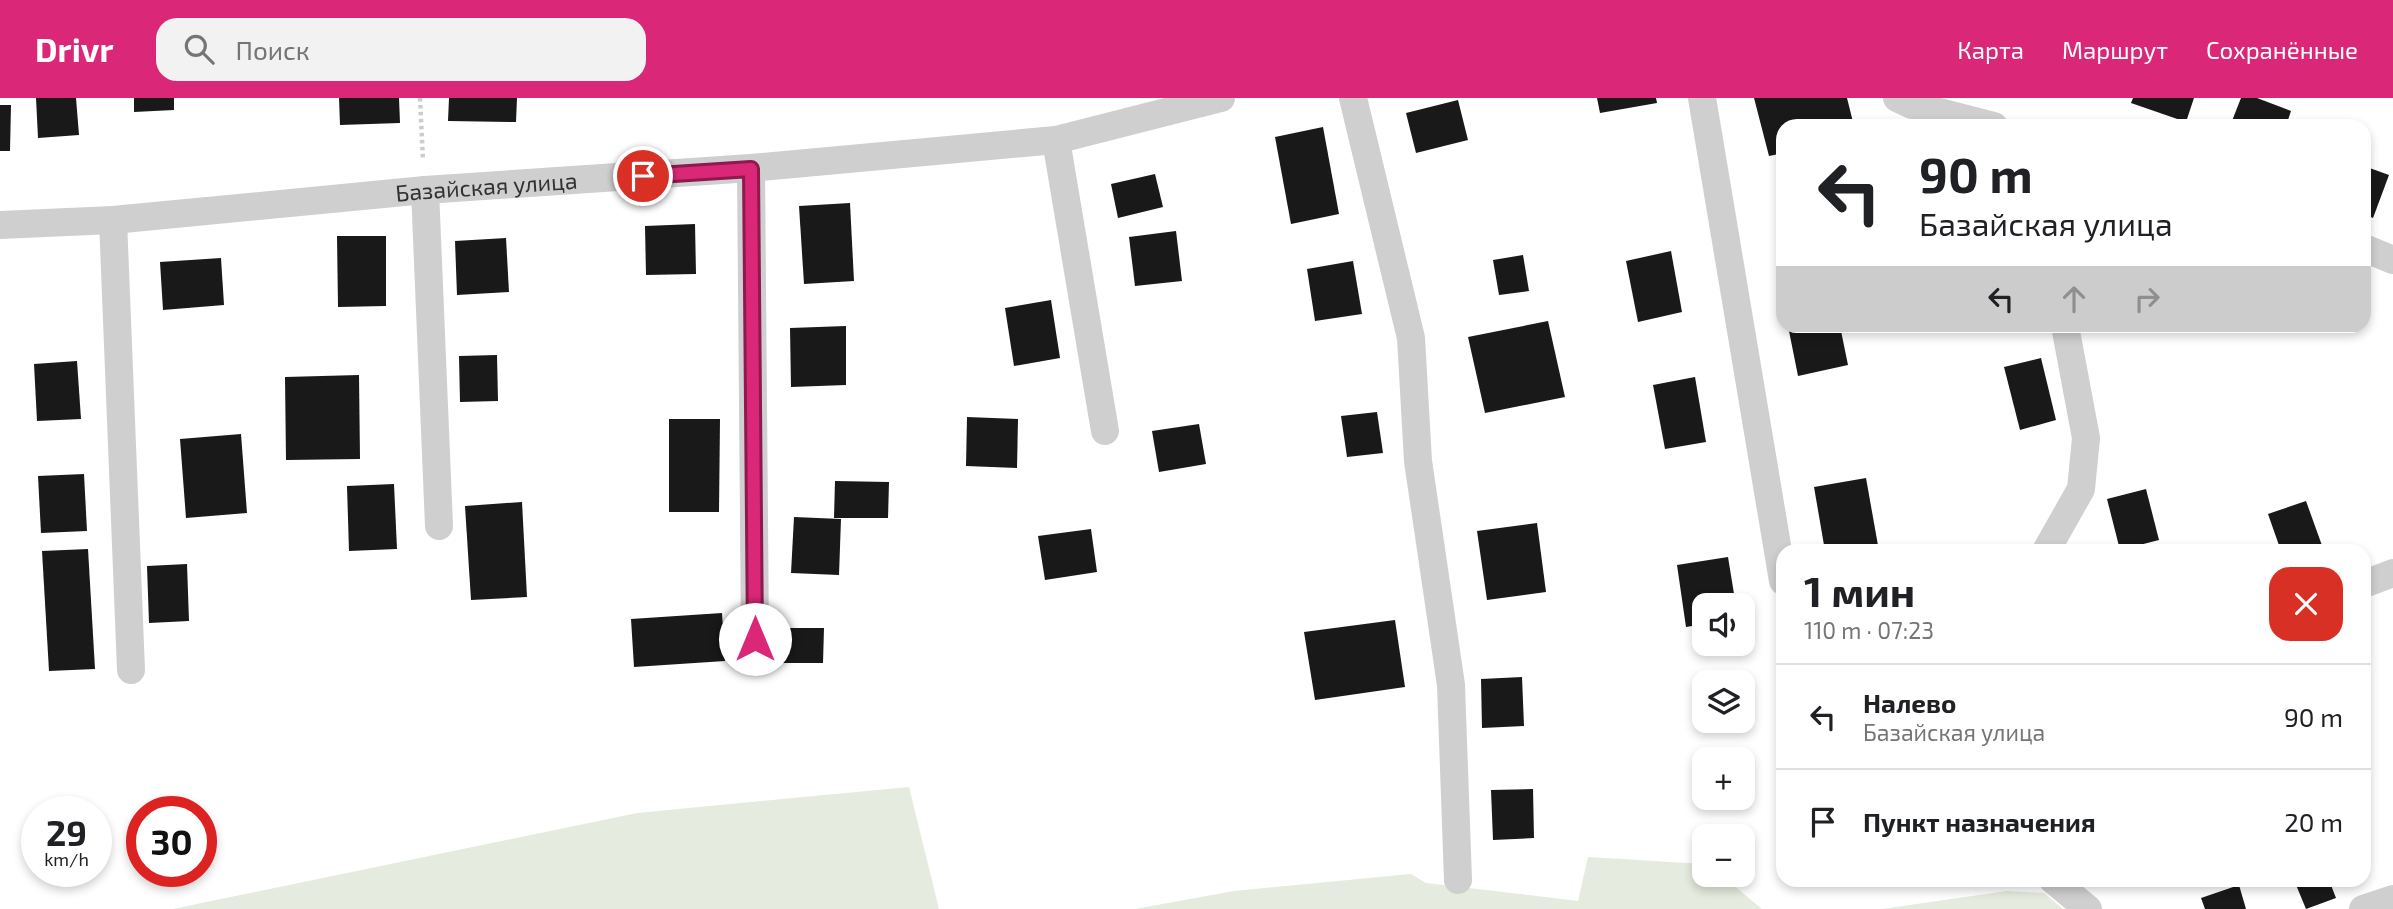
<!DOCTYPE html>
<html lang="ru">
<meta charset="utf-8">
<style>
body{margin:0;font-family:"Exo 2",sans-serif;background:#f2f2f2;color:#202124;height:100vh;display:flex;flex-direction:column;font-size:26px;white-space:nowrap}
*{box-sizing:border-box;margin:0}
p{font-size:23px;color:#757577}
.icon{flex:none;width:38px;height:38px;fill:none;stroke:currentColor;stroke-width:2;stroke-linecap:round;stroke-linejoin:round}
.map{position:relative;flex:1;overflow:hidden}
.details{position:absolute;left:1776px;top:446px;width:595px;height:343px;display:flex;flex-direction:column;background:#fff;border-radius:21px;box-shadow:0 4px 10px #0003}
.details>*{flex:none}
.top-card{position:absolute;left:1776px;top:21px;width:595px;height:214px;border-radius:21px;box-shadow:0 4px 10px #0003;background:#fff;color:#202124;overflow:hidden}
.tools{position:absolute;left:1692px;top:495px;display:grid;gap:14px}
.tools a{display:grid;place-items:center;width:63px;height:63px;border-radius:14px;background:#fff;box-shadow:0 4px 10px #0003;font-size:35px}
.speed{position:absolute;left:21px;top:698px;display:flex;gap:14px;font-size:35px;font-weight:700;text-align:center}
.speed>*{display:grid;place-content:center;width:91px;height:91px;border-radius:50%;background:#fff;box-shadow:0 4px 10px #0003;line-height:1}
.speed small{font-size:18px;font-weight:400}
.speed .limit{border:10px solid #d22;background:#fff;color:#111}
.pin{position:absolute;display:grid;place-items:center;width:60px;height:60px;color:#fff;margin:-30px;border:4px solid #fff;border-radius:50%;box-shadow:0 2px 7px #0007}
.me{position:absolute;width:77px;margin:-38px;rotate:0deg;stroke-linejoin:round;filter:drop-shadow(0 0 5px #0008)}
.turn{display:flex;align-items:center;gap:24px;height:147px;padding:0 28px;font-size:32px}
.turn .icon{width:91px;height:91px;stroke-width:2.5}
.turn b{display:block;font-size:49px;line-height:60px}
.lanes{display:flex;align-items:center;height:66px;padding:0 28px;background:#0003;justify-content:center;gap:35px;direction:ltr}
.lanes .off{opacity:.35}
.round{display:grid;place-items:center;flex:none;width:74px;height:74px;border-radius:21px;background:#f2f2f2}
.overview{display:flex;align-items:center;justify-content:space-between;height:119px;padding:0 28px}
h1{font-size:42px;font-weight:700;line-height:52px}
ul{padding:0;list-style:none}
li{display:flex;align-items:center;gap:21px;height:105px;padding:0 28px;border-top:2px solid #e0e0e0}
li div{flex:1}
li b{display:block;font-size:26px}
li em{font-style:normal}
header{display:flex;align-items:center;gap:42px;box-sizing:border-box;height:98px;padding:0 35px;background:#db2777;color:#fff}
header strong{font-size:33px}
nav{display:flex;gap:38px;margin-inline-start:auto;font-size:24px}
.search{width:490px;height:63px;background:#f2f2f2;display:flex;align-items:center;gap:18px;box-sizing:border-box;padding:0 24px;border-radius:21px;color:#757577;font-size:26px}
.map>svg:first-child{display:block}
</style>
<header>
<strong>Drivr</strong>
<div class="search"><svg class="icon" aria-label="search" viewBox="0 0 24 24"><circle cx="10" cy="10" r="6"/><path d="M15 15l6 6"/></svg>Поиск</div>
<nav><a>Карта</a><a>Маршрут</a><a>Сохранённые</a></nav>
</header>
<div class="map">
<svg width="2393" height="811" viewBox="0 0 2393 811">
<rect width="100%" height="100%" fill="#fff"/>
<g fill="#e5ebde">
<path d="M909 689 939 811H173L637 715Z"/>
<path d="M1588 759 1704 766V777H1721L1762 811H1135L1234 793 1411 776 1426 785 1578 803Z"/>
<path d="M2007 793 2044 795 2063 811H1882Z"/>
</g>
<g fill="#191919">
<path d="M36 0H76L79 37 38 40Z"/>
<path d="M134 0H174V12L134 14Z"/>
<path d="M339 0H399L400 25 340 27Z"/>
<path d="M449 0H517L516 24 448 23Z"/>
<path d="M1597 0H1656L1657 5 1600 15Z"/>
<path d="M1754 0H1847L1854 28H1783V55L1769 58Z"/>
<path d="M2133 0H2194L2186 24 2131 5Z"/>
<path d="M2241 0H2257L2291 13 2286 28H2230Z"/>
<path d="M1458 2 1468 42 1416 55 1406 15Z"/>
<path d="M0 7H11L10 53H0Z"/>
<path d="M1323 29 1339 116 1291 126 1275 39Z"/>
<path d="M2364 68 2389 77 2373 120 2364 116Z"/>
<path d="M1155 76 1163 109 1118 120 1111 86Z"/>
<path d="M850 105 854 183 804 186 799 108Z"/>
<path d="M695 126 696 176 646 177 645 128Z"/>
<path d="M1176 133 1182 183 1135 188 1129 139Z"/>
<path d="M337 138H386V208L338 209Z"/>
<path d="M506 140 509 194 457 197 455 143Z"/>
<path d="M1671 153 1682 214 1638 224 1626 163Z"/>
<path d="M1523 157 1529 193 1499 197 1493 162Z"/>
<path d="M221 160 224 207 163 212 160 164Z"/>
<path d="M1353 163 1362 216 1315 223 1307 171Z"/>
<path d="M1051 202 1060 260 1014 268 1005 210Z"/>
<path d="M1548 223 1565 299 1485 315 1468 239Z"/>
<path d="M846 228V287L791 289 790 230Z"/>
<path d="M1788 228H1840L1848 267 1798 278Z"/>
<path d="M2333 228H2352L2350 234Z"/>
<path d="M497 257 498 303 460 304 459 258Z"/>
<path d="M2041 260 2056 322 2020 332 2004 269Z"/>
<path d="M77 263 81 321 37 323 34 266Z"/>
<path d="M359 277 360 361 286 362 285 279Z"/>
<path d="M1695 279 1706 344 1665 351 1653 287Z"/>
<path d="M1377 314 1383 355 1347 359 1341 318Z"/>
<path d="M967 319 1018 321 1017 370 966 368Z"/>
<path d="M669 321H720L719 414H669Z"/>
<path d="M1199 326 1206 366 1159 374 1152 333Z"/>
<path d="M241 336 247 415 186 420 180 341Z"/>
<path d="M84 376 87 433 41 435 38 378Z"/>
<path d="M1866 380 1879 453H1825L1814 389Z"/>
<path d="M835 383 889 384 888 420H834Z"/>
<path d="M394 386 397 451 349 453 347 388Z"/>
<path d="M2146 391 2159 442 2120 452 2107 401Z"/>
<path d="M2306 403 2324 453H2281L2268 416Z"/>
<path d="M522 404 527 499 471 502 465 408Z"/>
<path d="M794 419 841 421 839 477 791 475Z"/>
<path d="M1537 425 1546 494 1487 502 1477 433Z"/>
<path d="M1091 431 1097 474 1045 482 1038 438Z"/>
<path d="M88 451 95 571 49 573 42 453Z"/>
<path d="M1728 459 1736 508H1704V526L1686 529 1677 467Z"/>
<path d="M187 466 189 523 149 525 147 468Z"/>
<path d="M722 515 725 563 634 569 631 521Z"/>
<path d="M1395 522 1405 589 1315 602 1304 534Z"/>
<path d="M784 530H824L823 565H783Z"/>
<path d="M1522 579 1524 628 1482 630 1481 581Z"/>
<path d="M1533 691 1534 740 1493 742 1491 692Z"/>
<path d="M2294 782H2329L2336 800 2306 811Z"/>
<path d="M2239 787 2246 811H2205L2201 800Z"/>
</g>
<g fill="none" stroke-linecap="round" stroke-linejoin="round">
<path stroke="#ccc" stroke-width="4.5" stroke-dasharray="3.5 3.5" stroke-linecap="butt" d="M420 0 423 62"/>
<g stroke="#cfcfcf" stroke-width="28">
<path d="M1353 0 1411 240 1418 363 1451 587 1458 782"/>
<path d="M1702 0 1783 483"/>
<path d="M1897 0 1912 7 1994 28"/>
<path d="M1056 42 1105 333"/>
<path d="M751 70 755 541"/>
<path d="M425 92 439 428"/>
<path d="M113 122 131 572"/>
<path id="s1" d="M0 127 113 122 425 92 751 70 1056 42 1221 0"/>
<path d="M2364 150 2393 162"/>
<path d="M2046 453 2081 391 2086 340 2065 228"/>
<path d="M2364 486 2393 475"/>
<path d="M2053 782 2088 811"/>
<path d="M2363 811 2393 801"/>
</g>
</g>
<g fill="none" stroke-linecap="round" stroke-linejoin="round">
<defs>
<path id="route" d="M643 78 751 71 755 541"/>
</defs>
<use href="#route" stroke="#8e194d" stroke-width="18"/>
<use href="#route" stroke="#db2777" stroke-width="12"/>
</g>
<g text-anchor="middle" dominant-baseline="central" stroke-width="7" stroke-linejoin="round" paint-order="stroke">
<g font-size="23" fill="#323232" stroke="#fff">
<text stroke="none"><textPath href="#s1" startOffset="488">Базайская улица</textPath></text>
</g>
</g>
</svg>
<div class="tools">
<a><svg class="icon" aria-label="sound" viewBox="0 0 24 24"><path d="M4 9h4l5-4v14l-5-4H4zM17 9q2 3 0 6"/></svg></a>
<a><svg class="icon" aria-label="layers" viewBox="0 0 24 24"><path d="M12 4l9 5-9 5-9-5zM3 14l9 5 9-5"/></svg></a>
<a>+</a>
<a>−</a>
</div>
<div class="speed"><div>29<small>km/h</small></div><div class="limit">30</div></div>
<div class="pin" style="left:643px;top:78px;background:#d93025"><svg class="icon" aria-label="arrive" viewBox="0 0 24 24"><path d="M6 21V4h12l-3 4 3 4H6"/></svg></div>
<svg class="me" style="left:755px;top:541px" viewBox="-20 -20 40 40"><circle r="19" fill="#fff"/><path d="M0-13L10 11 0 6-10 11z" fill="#db2777"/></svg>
<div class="top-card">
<div class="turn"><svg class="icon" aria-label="left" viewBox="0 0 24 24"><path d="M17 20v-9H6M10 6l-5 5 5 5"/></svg><div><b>90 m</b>Базайская улица</div></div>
<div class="lanes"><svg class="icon" aria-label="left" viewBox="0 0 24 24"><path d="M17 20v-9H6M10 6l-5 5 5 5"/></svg><svg class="icon off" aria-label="ahead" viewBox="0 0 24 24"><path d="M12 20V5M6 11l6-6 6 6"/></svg><svg class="icon off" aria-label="right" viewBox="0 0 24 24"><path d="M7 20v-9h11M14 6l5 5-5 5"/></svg></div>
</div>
<section class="details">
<div class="overview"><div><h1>1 мин</h1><p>110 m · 07:23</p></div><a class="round" style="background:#d93025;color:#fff"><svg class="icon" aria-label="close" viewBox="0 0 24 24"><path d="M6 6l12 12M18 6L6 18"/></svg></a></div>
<ul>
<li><svg class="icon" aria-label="left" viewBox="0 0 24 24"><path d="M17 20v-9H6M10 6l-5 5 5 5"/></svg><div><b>Налево</b><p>Базайская улица</p></div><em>90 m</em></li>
<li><svg class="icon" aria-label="arrive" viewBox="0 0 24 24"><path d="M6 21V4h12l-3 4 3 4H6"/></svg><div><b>Пункт назначения</b></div><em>20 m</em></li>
</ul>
</section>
</div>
